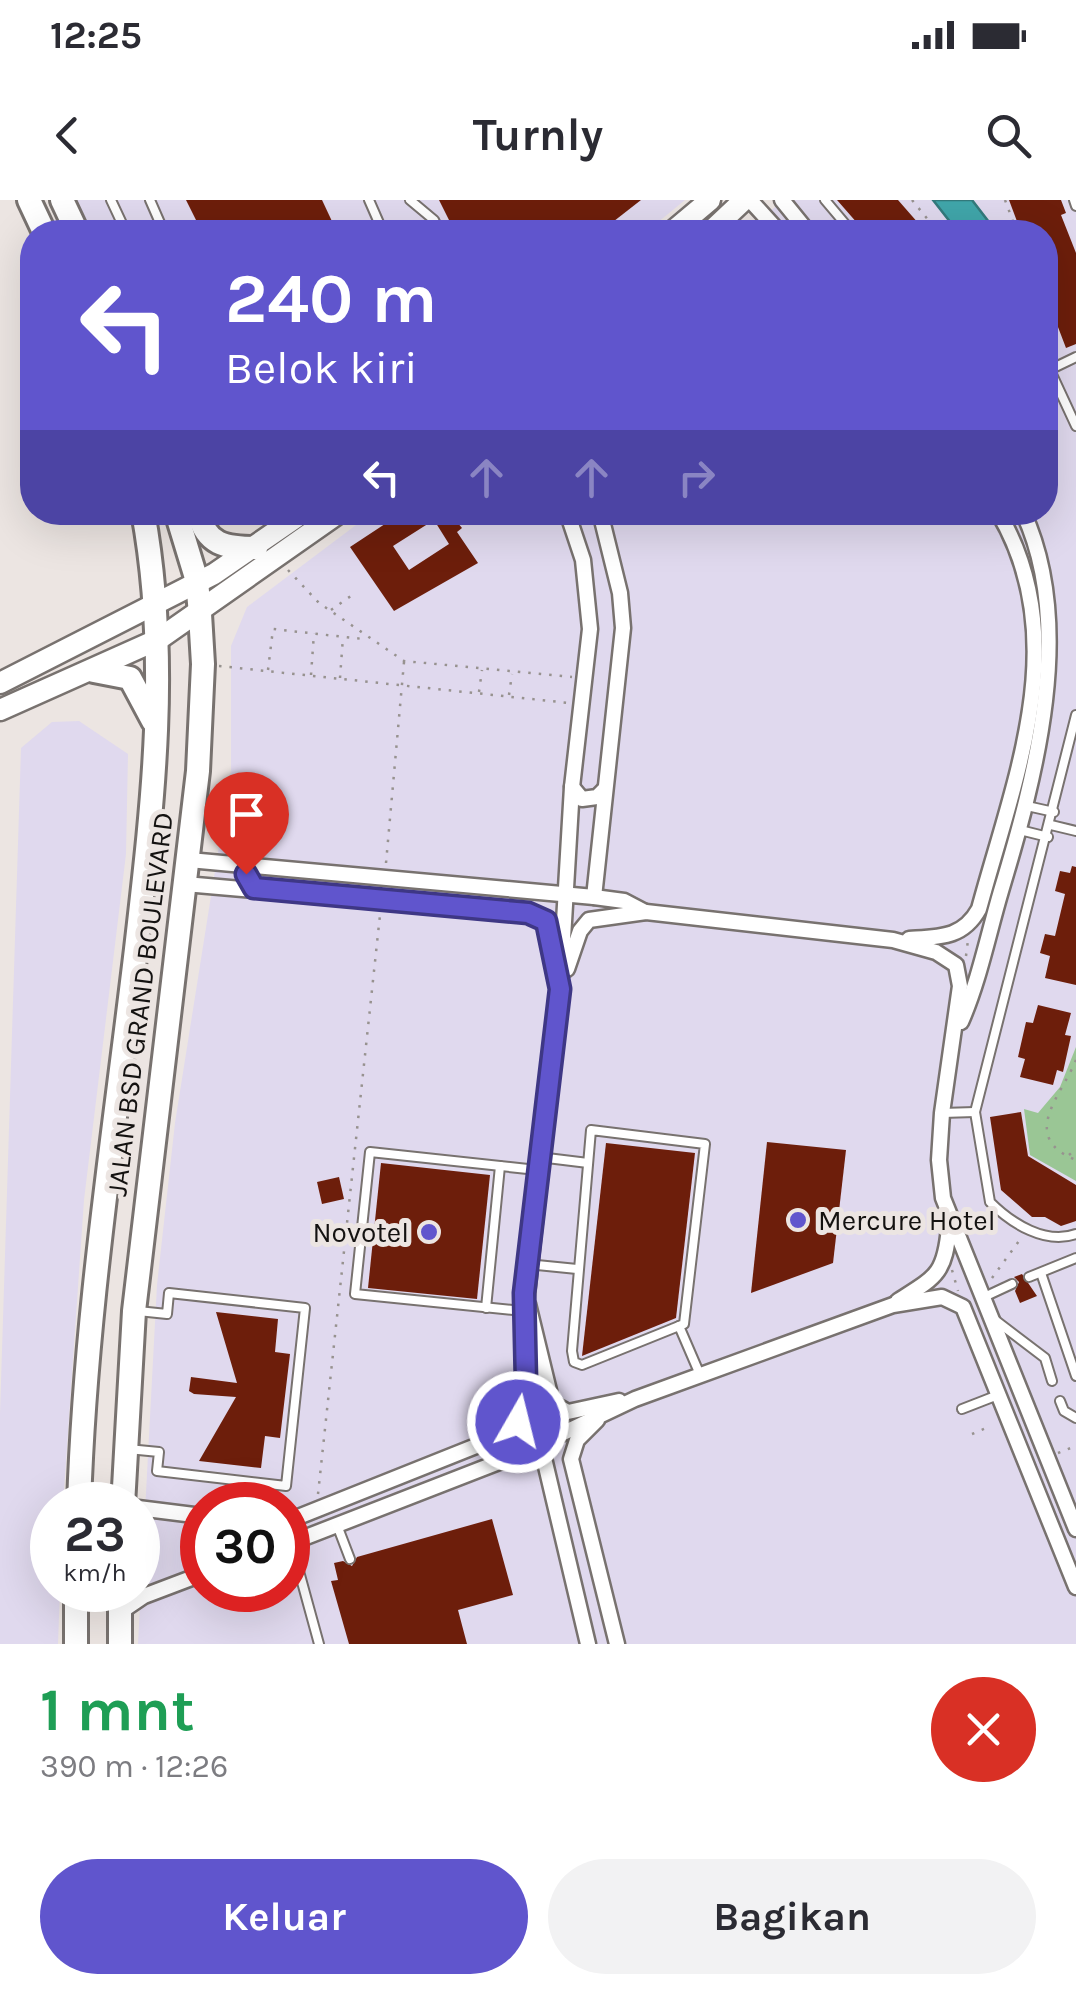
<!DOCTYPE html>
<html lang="id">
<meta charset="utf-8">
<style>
body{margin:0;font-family:Karla,sans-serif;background:#f2f2f3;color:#2b2b33;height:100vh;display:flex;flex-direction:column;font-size:38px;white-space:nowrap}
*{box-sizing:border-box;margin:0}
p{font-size:32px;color:#7c7c81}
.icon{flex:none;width:55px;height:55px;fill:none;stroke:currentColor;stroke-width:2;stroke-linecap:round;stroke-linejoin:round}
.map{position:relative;height:1444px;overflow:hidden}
.sheet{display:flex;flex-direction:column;background:#fff;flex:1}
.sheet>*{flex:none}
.banner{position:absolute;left:20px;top:20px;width:1038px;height:305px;border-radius:40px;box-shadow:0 10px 40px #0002;background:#6055cd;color:#fff;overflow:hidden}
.speed{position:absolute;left:30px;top:1282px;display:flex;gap:20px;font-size:50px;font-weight:700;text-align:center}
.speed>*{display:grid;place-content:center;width:130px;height:130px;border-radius:50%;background:#fff;box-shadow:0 10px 40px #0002;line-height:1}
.speed small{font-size:25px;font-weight:400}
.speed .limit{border:15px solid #d22;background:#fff;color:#111}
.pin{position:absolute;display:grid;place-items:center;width:85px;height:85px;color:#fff;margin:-102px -42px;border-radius:50% 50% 50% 0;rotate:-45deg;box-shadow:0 0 10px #0007}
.pin .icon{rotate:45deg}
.me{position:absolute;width:110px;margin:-55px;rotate:8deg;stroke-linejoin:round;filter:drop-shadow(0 0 8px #0008)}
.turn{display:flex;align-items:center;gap:35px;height:210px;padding:0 40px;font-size:45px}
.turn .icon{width:130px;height:130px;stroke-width:2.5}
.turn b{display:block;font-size:70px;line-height:85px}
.lanes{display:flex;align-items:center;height:95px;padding:0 40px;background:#0003;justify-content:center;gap:50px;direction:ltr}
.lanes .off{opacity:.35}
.round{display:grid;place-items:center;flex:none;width:105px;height:105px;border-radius:52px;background:#f2f2f3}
.summary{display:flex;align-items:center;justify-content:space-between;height:170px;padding:0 40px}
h1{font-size:60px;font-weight:700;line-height:75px;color:#1e9e55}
.primary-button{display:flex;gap:20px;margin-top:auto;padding:20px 40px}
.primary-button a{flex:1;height:115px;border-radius:60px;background:#6055cd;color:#fff;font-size:40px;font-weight:700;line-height:115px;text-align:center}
.primary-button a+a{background:#f2f2f3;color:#2b2b33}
.status{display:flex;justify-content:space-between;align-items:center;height:70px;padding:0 50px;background:#fff;direction:ltr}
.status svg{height:28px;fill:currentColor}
header{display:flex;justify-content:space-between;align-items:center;height:130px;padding:0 40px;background:#fff;font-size:45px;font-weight:700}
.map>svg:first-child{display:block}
</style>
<div class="status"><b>12:25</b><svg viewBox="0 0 49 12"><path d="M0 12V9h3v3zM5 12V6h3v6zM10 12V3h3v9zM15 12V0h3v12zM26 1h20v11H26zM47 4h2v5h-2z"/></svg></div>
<header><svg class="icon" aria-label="back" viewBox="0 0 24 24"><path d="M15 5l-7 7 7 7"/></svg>Turnly<svg class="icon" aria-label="search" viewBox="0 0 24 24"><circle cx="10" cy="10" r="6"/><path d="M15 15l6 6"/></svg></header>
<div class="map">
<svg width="1076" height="1444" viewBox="0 0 1076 1444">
<rect width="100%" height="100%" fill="#ece5e2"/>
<g fill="#e0d9ee" fill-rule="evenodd">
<path d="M75 0H685L646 32H89Z"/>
<path d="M783 0H1076V1444H138L157 1085 175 923 231 570V446L247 407 372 313 1045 312V32H747ZM202 1305H288V1390H202Z"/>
<path d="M79 521 128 554 126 654 84 1000 63 1305H52V1390H60L58 1444H0V1214L21 548 52 522Z"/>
</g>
<path fill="#9ac695" d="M1076 847V981L1030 955 1024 909 1038 913 1060 887Z"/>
<path fill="#40a6aa" stroke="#337a7c" stroke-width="2.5" d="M933 0H972L995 30 958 32Z"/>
<g fill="#6d1e0b" fill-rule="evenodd">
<path d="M186 0H322L337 32H202Z"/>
<path d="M439 0H641L600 32H455Z"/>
<path d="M837 0H898L926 32H865Z"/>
<path d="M1009 0H1061L1066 13 1061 15 1076 53V144L1066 148 1045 93V32H1021Z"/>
<path d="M386 312H471L457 322 462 328 457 332 478 363 394 411 350 347 391 320ZM434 320 449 344 409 370 393 346Z"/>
<path d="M1072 666 1076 667V785L1045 778 1050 756 1040 753 1045 734 1055 736 1065 694 1055 691 1060 671 1070 673Z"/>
<path d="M1038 805 1071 813 1065 835 1071 836 1063 872 1057 870 1053 885 1020 877 1025 859 1018 857 1026 822 1033 823Z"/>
<path d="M1021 912 1028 956 1076 985V1021L1061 1026 1045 1017H1032L1001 990 990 917Z"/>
<path d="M767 942 846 950 833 1063 751 1093Z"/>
<path d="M606 943 695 953 676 1118 582 1156Z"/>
<path d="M381 963 490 975 477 1099 368 1088Z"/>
<path d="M339 977 344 999 322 1004 317 982Z"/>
<path d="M1022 1074 1037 1096 1020 1103 1015 1091 1019 1082 1014 1077Z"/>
<path d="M216 1112 278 1119 275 1152 290 1154 280 1238 265 1236 261 1268 199 1261 236 1197 194 1194 189 1191 191 1177 237 1183Z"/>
<path d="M492 1319 513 1395 458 1410 467 1444H349L331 1381 338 1380 334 1363 343 1361 352 1366 357 1357Z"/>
</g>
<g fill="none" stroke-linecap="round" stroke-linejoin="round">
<defs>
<g id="service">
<path d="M111 0 126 32"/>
<path d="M150 0 164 32"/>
<path d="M369 0 383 32"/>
<path d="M410 0 434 20 440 32"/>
<path d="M825 0 852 32"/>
<path d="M1074 0 1076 6"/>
<path d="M1050 170 1076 226"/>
<path d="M1045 172 1076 157"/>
<path d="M1076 515 975 912 990 1002C1012 1024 1046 1045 1076 1034"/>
<path d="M1027 606 1054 612"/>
<path d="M1051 625 1076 631"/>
<path d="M1020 630 1048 637"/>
<path d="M942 913 975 912"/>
<path d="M591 930 705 944 684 1124 582 1165 574 1162 572 1151Z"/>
<path d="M539 957 588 963"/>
<path d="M527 1064 577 1069"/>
<path d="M1041 1073 1076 1176"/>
<path d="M1029 1077 1076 1058"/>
<path d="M982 1098 1012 1084"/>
<path d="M486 1108 500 966"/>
<path d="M523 1111 355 1094 370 952 537 970"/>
<path d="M995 1120 1045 1158 1052 1181"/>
<path d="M679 1126 701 1177"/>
<path d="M1060 1201 1064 1211 1076 1218"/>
<path d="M962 1209 998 1195"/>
<path d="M128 1249 159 1252 157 1271 286 1286 305 1108 169 1093 167 1114 138 1111"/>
<path d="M337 1325 350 1359"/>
<path d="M291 1342 319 1444"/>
</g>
<g id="minor">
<path d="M750 0 779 32"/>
<path d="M782 0 808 32"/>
<path d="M567 312 583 360 590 429 572 587 560 789 523 1132 526 1182 588 1444"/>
<path d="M572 587 582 599 597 597 604 590"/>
<path d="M189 660 594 697 624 701 645 712"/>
<path d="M185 684 538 715 551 732 556 769"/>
<path d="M594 697 623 428 620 393 600 312"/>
<path d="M909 739C940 737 963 738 979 709 1014 579 1074 439 998 312"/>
<path d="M567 769 580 731 589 720 646 712 893 740 936 752 956 765 960 786 942 913 939 960 943 998 1076 1329"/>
<path d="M961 822C979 781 988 735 1001 691 1036 575 1076 426 1023 312"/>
<path d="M898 1101C936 1077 945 1074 949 1027"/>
<path d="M528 1104 552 1203 568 1212 619 1201"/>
<path d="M597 1220 577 1240 571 1259 617 1444"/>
<path d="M138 1308 202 1316"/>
<path d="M202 1320 193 1336 202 1365"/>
<path d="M288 1321 511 1232 518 1222 525 1191"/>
<path d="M288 1344 517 1255 635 1199 893 1105 942 1097 963 1107 1076 1387"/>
<path d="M119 1413 144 1396 202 1374"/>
</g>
<g id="secondary">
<path d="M672 32 710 0"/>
<path d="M710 32 744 0"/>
<path d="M0 483 214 374 304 312"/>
<path d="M0 510 159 439 340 312"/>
</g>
<g id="primary">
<path d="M29 0 44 32"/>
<path d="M62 0 77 32"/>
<path d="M198 312C206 345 225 348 256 348"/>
<path d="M94 471 130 478 153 521"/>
<path d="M79 1305C85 1118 114 934 136 749 153 602 170 459 143 312"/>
<path d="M123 1305 134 1111 198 571 203 464 200 414 197 381 176 312"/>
<path d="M76 1444V1390"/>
<path d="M120 1444V1390"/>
</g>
</defs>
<use href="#service" stroke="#78726f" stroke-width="12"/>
<use href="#minor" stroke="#78726f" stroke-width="19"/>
<use href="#secondary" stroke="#78726f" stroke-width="25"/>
<use href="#primary" stroke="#78726f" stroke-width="28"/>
<g stroke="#97928f" stroke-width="2.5" stroke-dasharray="2.5 8" stroke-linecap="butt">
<path d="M912 0 938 32"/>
<path d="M1005 0 1017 32"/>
<path d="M1045 113 1052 145 1045 152"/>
<path d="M288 370 319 403 404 461 572 477"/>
<path d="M331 410 355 393"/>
<path d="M219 466 569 503"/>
<path d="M268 470 273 429 363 439"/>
<path d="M311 475 314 433"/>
<path d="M340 478 343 437"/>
<path d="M479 492 482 470"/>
<path d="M509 495 512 474"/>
<path d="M386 663 404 462"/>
<path d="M966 756 968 740"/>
<path d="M1076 860C1062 895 1018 937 1076 960"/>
<path d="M1069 955 1076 949"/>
<path d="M952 1070 958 1091"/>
<path d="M992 1078 1022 1037"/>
<path d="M972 1234 991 1226"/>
<path d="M1058 1253 1076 1246"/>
<path d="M318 1294 380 715"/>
</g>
<use href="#service" stroke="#fff" stroke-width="8"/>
<use href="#minor" stroke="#fff" stroke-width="14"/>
<use href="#secondary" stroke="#fff" stroke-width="20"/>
<use href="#primary" stroke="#fff" stroke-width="22"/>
</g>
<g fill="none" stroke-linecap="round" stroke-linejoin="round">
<defs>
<path id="route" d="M246 674 254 688 528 713 546 721 560 789 524 1093 526 1182 518 1222"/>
</defs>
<use href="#route" stroke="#3e3785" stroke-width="25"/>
<use href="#route" stroke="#6055cd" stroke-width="18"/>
</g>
<g fill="#6055cd" stroke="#ece5e2" stroke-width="4">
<circle cx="798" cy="1020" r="10"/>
<circle cx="429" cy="1032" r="10"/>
</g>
<g text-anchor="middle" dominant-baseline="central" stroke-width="10" stroke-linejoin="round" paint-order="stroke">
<g font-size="28" fill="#141211" stroke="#ece5e2">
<text transform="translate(140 804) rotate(-83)">JALAN BSD GRAND BOULEVARD</text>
</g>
<g font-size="28" fill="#141211" stroke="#ece5e2" text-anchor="start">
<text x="818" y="1020">Mercure Hotel</text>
<text x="409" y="1032" text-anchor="end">Novotel</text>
</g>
</g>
</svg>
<div class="speed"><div>23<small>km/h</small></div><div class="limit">30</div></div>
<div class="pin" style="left:246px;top:674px;background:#d93025"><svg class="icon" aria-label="arrive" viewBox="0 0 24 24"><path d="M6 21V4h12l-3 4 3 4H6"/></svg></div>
<svg class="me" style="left:518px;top:1222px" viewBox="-20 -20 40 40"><circle r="17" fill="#6055cd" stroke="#fff" stroke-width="3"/><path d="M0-11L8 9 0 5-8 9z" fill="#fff"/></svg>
<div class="banner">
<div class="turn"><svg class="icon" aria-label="left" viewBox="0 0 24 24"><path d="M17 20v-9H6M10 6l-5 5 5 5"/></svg><div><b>240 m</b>Belok kiri</div></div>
<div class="lanes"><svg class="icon" aria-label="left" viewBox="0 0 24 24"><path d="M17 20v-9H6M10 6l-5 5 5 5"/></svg><svg class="icon off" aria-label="ahead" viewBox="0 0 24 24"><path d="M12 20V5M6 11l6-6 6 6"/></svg><svg class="icon off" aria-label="ahead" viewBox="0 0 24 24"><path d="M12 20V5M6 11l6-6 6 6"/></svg><svg class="icon off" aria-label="right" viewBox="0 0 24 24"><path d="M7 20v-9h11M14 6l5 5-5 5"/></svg></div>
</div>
</div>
<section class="sheet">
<div class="summary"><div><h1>1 mnt</h1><p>390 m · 12:26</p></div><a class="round" style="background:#d93025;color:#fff"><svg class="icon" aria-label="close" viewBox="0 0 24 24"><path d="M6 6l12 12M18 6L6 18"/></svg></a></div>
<div class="primary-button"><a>Keluar</a><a>Bagikan</a></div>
</section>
